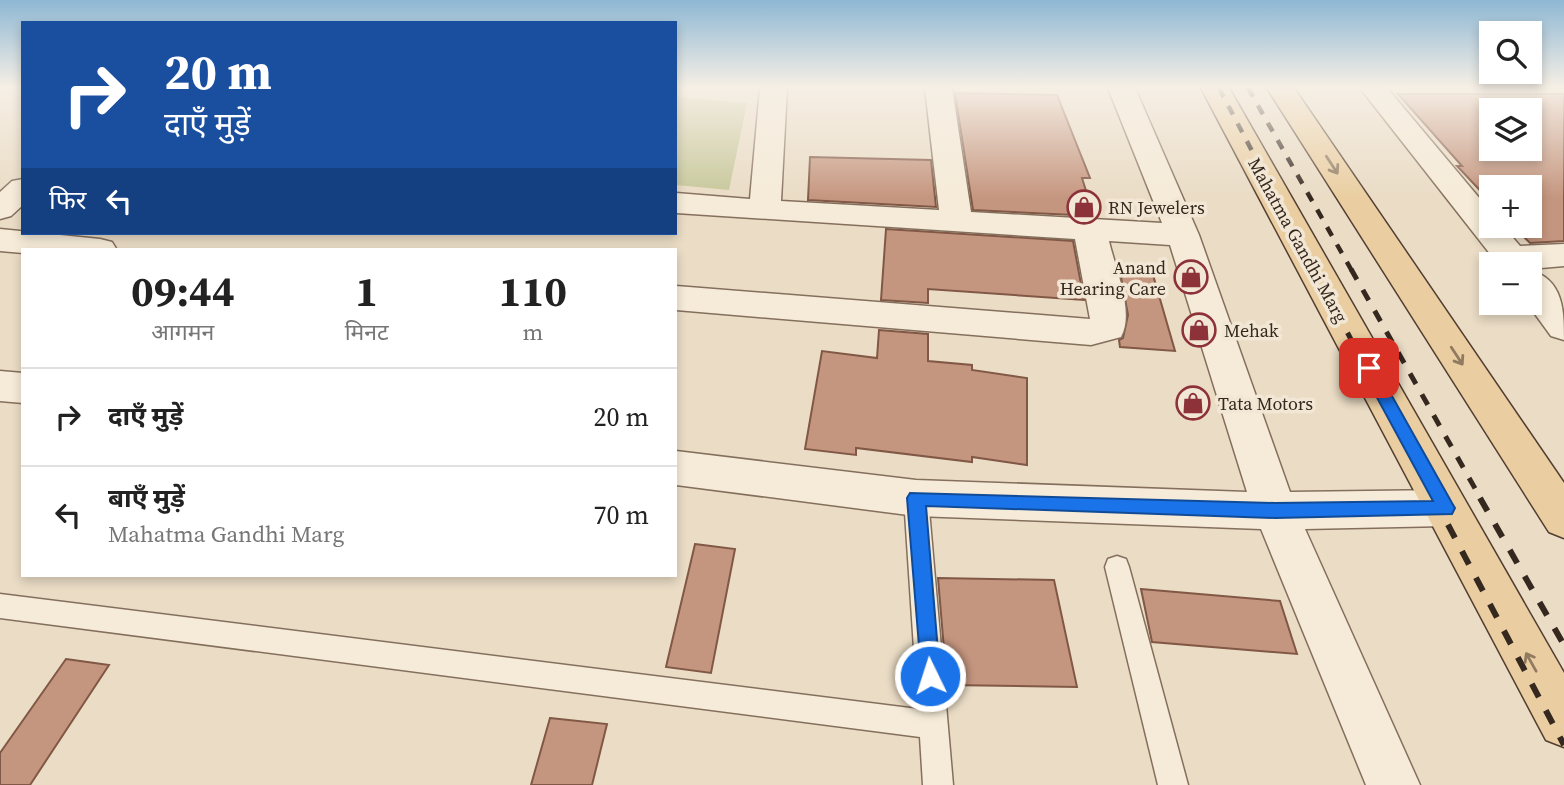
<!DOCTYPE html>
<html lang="hi">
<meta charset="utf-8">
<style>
body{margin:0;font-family:"Source Serif 4","Noto Sans Devanagari",serif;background:#f6f6f6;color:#222;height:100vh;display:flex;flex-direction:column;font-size:26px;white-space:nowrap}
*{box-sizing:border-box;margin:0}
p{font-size:23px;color:#767676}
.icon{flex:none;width:38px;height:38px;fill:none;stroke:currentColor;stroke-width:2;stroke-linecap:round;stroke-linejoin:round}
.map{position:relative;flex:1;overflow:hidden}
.details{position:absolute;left:21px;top:248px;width:656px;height:329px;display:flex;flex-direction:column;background:#fff;border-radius:0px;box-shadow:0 4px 10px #0003}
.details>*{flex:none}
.guide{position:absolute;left:21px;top:21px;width:656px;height:214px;border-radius:0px;box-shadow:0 4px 10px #0003;background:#1a4fa0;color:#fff;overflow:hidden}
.controls{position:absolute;left:1479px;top:21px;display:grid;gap:14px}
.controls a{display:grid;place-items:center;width:63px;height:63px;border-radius:0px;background:#fff;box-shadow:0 4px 10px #0003;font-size:35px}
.pin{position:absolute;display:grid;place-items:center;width:60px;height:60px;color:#fff;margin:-30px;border-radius:14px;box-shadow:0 4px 10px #0006}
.me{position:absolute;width:77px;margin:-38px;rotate:356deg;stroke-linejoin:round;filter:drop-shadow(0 0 5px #0008)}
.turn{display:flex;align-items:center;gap:24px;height:147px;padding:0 28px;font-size:32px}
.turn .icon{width:91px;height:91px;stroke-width:2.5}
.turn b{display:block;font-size:49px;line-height:60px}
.then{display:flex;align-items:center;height:66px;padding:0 28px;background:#0003;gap:14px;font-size:26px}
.eta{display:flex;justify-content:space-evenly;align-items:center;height:119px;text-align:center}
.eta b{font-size:42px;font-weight:700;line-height:49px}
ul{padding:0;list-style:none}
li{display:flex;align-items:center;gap:21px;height:98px;padding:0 28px;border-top:2px solid #e0e0e0}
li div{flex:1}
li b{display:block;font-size:26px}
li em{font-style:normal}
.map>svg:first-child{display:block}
</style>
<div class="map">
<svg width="1564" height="785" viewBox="0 0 1564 785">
<rect width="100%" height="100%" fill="#eadcc5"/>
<path fill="#c6c79a" d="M676 97 747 103 729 190 676 185Z"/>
<g fill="#c5967f" stroke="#815845" stroke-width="2" fill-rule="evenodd">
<path d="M955 93 1057 95 1090 178H1082L1094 216 973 210Z"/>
<path d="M1398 94H1564V241L1530 243 1513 226H1530V187H1491V202L1457 166H1462ZM1491 110H1530V149H1491Z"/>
<path d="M810 157 931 160 936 207 808 200Z"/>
<path d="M886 229 1073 241 1084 300 928 289V303L881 300Z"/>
<path d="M1119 266 1151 268 1175 351 1120 347 1119 340 1123 338 1128 315Z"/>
<path d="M879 330 928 334V361L972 365V370L1027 378V465L972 457V462L856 448V455L805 449 822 351 877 358Z"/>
<path d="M695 544 735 549 711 673 666 667Z"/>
<path d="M938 578 1054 580 1077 687 947 685Z"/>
<path d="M1141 589 1280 601 1297 654 1152 642Z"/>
<path d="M66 659 109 665 30 785H0V753Z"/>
<path d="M550 718 607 724 592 785H531Z"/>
</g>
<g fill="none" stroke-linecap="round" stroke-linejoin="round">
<defs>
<g id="service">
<path d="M916 488 924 491 928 498 953 785H923L920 737 0 618V594L918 709 904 498 908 491Z"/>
<path d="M1117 556 1126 559 1129 567 1188 785H1158L1105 567 1108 559Z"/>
</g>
<g id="minor">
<path d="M760 88H787L781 201 939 210 925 88H952L971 212 1162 223 1108 88H1135L1199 235 1290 492 1446 490 1461 495 1467 508 1461 521 1446 526 1305 529 1420 785H1366L1261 529 916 516 676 485V451L916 480 1247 492 1170 245 1109 241C1115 268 1135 312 1121 337L1091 345 676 310V286L1090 319 1075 239 676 213V193L750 199Z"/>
<path d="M1360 88H1387L1491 212V226H1503L1520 246 1564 244V266L1530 269V264H1498Z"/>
<path d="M23 179V205L11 216 0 219V192L12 181Z"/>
<path d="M0 229 100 239 112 242 117 250H23V253L0 251Z"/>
<path d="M1530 270C1564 280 1564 311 1564 340L1551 336 1527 303H1530Z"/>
<path d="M0 371 23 373V403L0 401Z"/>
</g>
<g id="primary">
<path d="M1201 88H1229L1564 673V747L1546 740Z"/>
<path d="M1267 88H1294L1564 483V538L1549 532Z"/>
</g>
</defs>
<use href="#service" stroke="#846f5d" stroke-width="3"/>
<use href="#minor" stroke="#846f5d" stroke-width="3"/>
<use href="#primary" stroke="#523e31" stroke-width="3"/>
<use href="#service" fill="#f6ebd8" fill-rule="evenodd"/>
<use href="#minor" fill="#f6ebd8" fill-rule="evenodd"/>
<use href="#primary" fill="#eacea1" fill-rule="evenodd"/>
<g stroke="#35281f" stroke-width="4.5" stroke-dasharray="10 10" stroke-linecap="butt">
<path d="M1219 88 1315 271"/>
<path d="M1248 88 1352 271"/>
</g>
<g stroke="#35281f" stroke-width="5" stroke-dasharray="12 12" stroke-linecap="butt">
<path d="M1314 269 1435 499"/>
<path d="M1351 269 1481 499"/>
</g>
<g stroke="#35281f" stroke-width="6" stroke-dasharray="15 15" stroke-linecap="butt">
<path d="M1434 498 1564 745"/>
<path d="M1480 498 1564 645"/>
</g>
</g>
<defs><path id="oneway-shaft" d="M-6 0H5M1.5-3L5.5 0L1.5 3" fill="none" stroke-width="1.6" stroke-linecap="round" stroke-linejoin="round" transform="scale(1.75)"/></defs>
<g stroke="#907b60">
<use href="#oneway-shaft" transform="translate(1332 165) rotate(57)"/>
<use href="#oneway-shaft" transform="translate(1457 356) rotate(57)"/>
<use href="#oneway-shaft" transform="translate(1531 662) rotate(-119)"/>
</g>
<linearGradient id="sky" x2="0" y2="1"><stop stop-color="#8eb8d4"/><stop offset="0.44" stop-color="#f6efe5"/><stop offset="1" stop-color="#f6efe5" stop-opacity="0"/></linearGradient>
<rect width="1564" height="198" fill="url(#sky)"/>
<path fill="#1a73e8" stroke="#114b97" stroke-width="2" d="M1369 362 1374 364 1452 503 1455 508 1452 514 1275 518 926 506 940 676 937 683 930 686 922 683 907 498 910 493 1275 503 1433 501 1361 368Z"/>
<defs>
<symbol id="shop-ring" viewBox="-11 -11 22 22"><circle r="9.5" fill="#f2e7d4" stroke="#8e323a" stroke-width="1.5"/><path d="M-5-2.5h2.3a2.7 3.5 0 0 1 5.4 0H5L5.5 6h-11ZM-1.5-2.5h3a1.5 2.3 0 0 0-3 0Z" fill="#8e323a"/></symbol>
</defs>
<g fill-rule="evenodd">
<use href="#shop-ring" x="1065" y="188" width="38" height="38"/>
<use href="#shop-ring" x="1172" y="258" width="38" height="38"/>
<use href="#shop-ring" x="1180" y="311" width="38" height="38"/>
<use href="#shop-ring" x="1174" y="384" width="38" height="38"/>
</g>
<g text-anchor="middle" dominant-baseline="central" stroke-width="7" stroke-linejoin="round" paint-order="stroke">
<g font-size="18" fill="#35281f" stroke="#f2e7d4" text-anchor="start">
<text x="1108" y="207">RN Jewelers</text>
<text x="1166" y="267" text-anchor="end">Anand<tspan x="1166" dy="21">Hearing Care</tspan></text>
<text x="1224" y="330">Mehak</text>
<text x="1218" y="403">Tata Motors</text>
</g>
<g font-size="18" fill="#35281f" stroke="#f2e7d4">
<text transform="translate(1298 240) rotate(61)">Mahatma Gandhi Marg</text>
</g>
</g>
</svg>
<div class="controls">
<a><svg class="icon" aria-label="search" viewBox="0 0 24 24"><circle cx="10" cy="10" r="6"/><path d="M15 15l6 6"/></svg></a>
<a><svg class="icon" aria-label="layers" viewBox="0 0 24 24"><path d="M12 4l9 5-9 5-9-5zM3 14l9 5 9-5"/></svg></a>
<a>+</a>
<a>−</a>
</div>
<div class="pin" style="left:1369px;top:368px;background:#d93025"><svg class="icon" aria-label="arrive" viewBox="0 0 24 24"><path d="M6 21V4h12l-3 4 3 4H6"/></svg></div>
<svg class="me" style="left:930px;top:676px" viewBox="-20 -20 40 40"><circle r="17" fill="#1a73e8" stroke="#fff" stroke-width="3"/><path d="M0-11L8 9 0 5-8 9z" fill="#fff"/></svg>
<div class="guide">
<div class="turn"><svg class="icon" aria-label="right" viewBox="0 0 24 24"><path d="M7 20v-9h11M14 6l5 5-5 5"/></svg><div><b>20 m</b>दाएँ मुड़ें</div></div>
<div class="then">फिर<svg class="icon" aria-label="left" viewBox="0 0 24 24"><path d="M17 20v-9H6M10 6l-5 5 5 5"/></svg></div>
</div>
<section class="details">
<div class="eta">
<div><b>09:44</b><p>आगमन</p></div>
<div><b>1</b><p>मिनट</p></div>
<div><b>110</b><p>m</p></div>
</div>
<ul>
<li><svg class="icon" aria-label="right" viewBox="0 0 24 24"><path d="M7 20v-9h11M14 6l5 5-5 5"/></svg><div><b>दाएँ मुड़ें</b></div><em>20 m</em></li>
<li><svg class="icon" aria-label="left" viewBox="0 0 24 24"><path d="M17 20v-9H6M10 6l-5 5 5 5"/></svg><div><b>बाएँ मुड़ें</b><p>Mahatma Gandhi Marg</p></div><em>70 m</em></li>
</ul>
</section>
</div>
